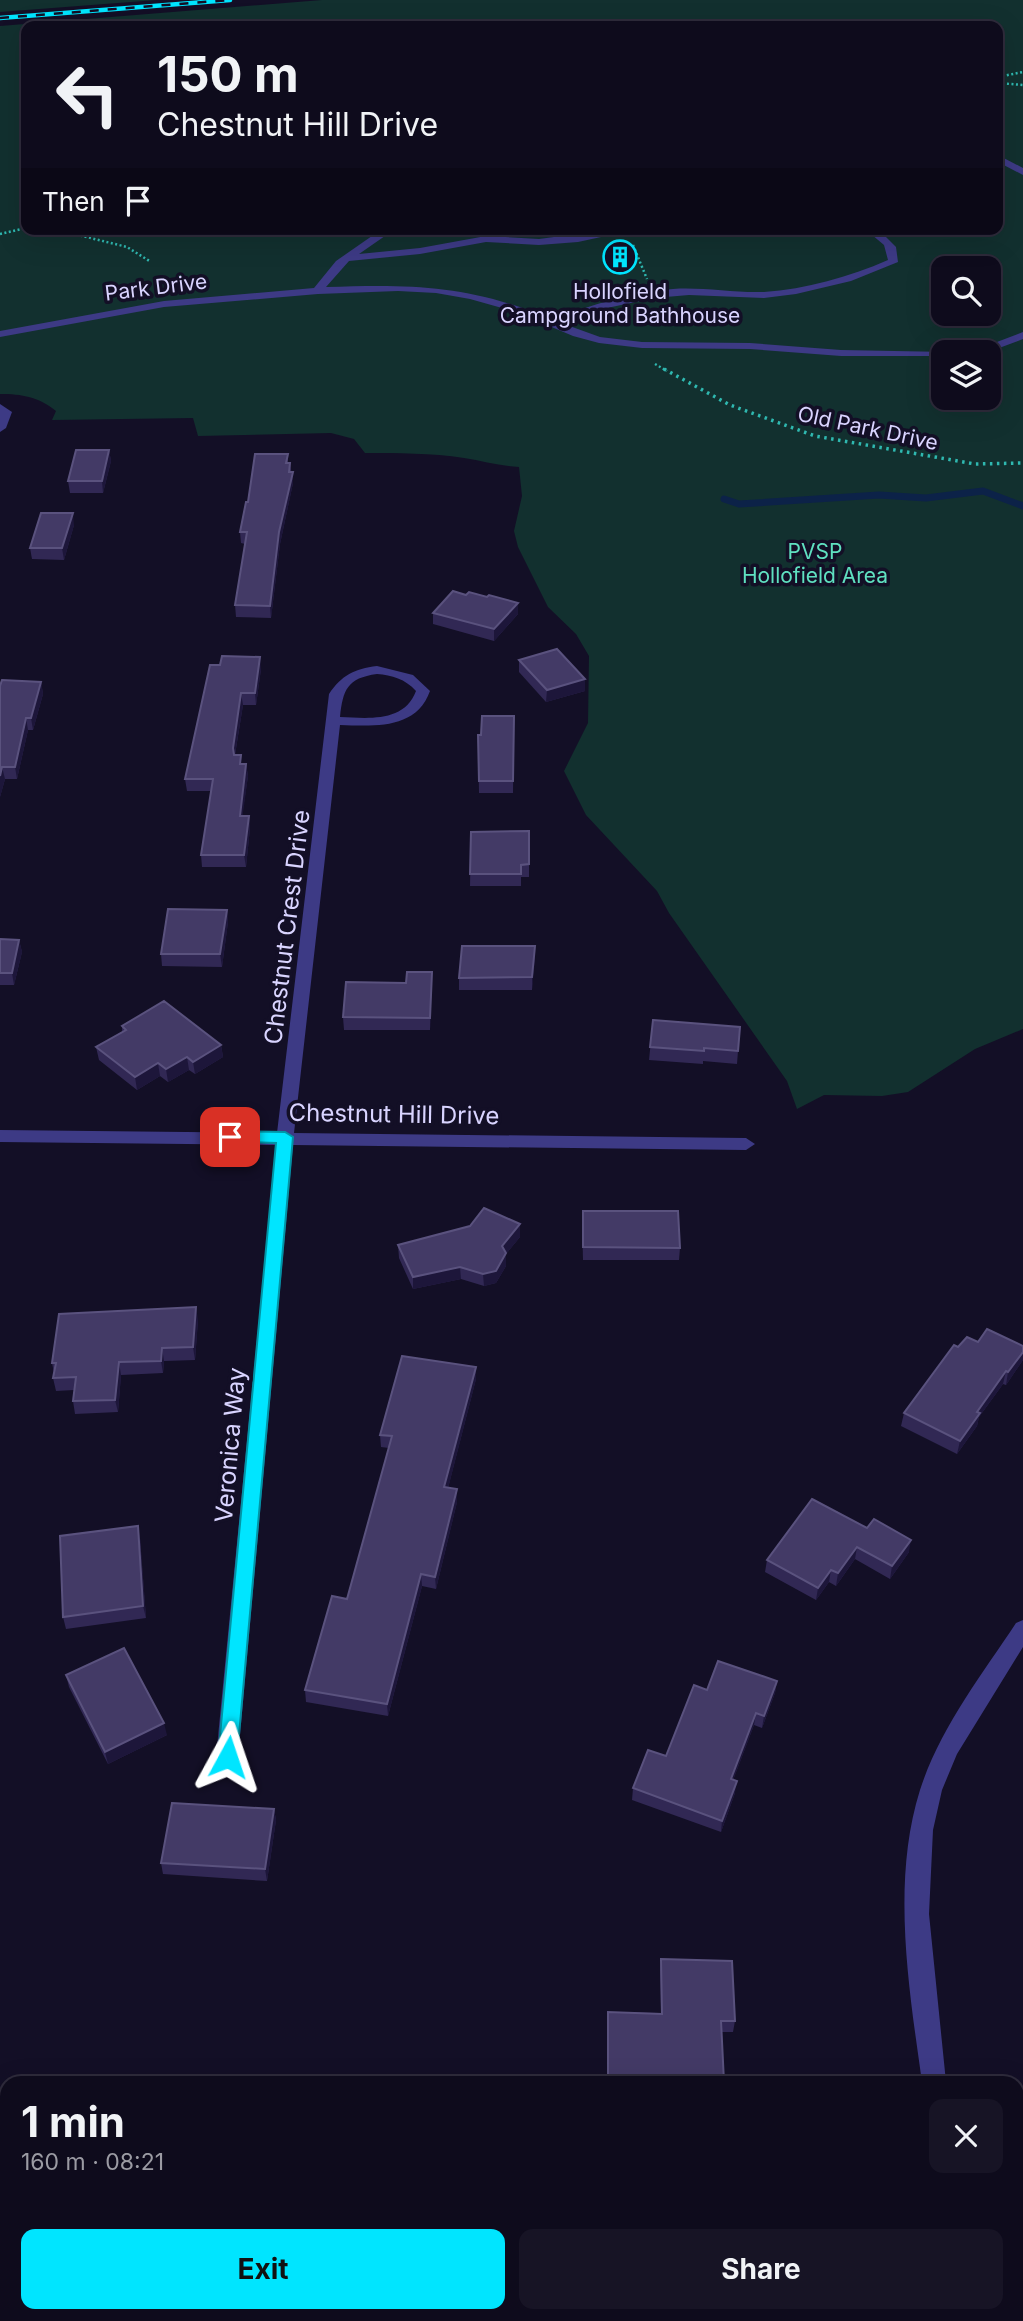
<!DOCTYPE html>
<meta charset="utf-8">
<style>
body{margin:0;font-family:Inter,sans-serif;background:#171425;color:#f1f3f6;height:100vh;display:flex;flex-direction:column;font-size:26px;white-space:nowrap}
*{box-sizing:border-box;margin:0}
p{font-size:23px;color:#9b9ba3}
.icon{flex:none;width:38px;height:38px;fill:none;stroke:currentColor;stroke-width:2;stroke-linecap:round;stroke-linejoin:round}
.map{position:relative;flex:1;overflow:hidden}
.drawer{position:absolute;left:0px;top:2076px;width:1024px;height:247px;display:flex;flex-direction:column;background:#0e0b1c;border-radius:21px 21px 0 0;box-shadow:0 7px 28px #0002,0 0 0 2px #2e2b3b}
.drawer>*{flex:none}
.hud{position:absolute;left:21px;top:21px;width:982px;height:214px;border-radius:14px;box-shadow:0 7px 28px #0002,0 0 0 2px #2e2b3b;background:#0e0b1c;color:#f1f3f6;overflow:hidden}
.controls{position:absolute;left:931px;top:256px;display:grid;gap:14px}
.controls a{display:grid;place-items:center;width:70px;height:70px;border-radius:14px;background:#0e0b1c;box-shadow:0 7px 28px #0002,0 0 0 2px #2e2b3b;font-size:35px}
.pin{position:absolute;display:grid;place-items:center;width:60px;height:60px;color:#fff;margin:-30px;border-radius:14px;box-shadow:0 4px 10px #0006}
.me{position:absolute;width:77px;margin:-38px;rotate:5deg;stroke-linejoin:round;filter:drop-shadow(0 0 5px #0008)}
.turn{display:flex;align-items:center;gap:24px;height:147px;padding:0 21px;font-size:32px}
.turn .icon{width:91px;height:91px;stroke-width:2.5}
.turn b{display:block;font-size:49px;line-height:60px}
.then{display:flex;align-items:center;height:66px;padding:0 21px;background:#0003;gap:14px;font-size:26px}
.round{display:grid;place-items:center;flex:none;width:74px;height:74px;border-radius:14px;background:#171425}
.head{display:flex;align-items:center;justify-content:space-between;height:119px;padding:0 21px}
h1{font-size:42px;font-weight:700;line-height:52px}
.action{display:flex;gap:14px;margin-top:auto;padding:14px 21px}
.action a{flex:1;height:80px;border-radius:14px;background:#00e5ff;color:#111;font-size:28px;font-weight:700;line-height:80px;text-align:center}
.action a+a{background:#171425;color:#f1f3f6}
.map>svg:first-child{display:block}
</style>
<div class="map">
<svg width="1023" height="2321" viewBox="0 0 1023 2321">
<rect width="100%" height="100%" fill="#130f26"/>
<g fill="#12302f" fill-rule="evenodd">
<path d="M0 0H157L0 12Z"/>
<path d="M322 0H1023V1029L975 1049 908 1092 882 1096 824 1095 797 1109 787 1081 669 913 657 891 586 815 564 771 588 723 589 656 576 634 548 607 518 547 514 531 522 496 519 467C500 466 483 461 464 458 431 453 398 453 365 453L354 439 331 433 198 436 193 418 52 420 56 411C39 397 22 394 0 394V26ZM26 26H998V229H26ZM943 268H989V313H943ZM943 352H989V397H943Z"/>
</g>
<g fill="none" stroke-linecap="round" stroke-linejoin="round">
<path stroke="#0c2248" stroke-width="7" d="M724 499 739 504 879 495 926 498 983 491 1023 506"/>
<g stroke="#2fb8b0" stroke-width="2.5" stroke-dasharray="2 2.5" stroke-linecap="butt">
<path d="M998 77 1023 72"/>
<path d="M998 83 1023 85"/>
<path d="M54 229 127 247 151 262"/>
<path d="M0 234 26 228"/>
<path d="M633 245 647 279"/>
<path d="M655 364 667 371"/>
</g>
<path stroke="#2fb8b0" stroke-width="3.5" stroke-dasharray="2.5 4.5" stroke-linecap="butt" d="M664 369 730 405 815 436 975 464 1023 463"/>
<g fill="#3d3a85" fill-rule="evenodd">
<path d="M998 155 1023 168V175L998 162Z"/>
<path d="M382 229H395L359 254 420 248 486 236 539 239 614 229H638L578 242 539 245 486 242 420 254 349 261 326 287C415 284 470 285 554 320 592 304 632 292 673 289 703 287 733 293 764 292 806 289 849 277 888 260L884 245 865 229H878L896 247 898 262 851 281 796 294 764 298 689 295 654 298 607 308 564 324 600 337 642 342 750 343 841 350 948 352H943V356H841L750 349 642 348 599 343 573 336 516 312 470 299 436 293 398 291 318 294 164 307 0 337V331L164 301 314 288 336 261Z"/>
<path d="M1023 332V339L991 351 956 352 989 345Z"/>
<path d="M0 404 12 412 6 428 0 432Z"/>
<path d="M377 666 413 675 430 691C416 730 374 726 340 725L294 1133 746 1138 755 1144 746 1150 293 1145 238 1757 235 1764 227 1767 219 1764 216 1757 276 1145 0 1142V1130L277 1133 329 694C342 675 354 669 377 666ZM377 674C392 675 405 679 416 691 404 723 368 718 340 717 343 690 347 678 377 674Z"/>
<path d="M1023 1620V1647L957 1754 942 1790 933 1830 929 1914 946 2082H922C909 1989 891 1882 920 1790 940 1728 981 1676 1016 1623Z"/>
<path d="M1017 2305 1023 2314V2321H998L996 2315H1017Z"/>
</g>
<defs>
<path id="rail" d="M0 18 230 0"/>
</defs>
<use href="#rail" stroke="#00e5ff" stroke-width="4.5"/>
<use href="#rail" stroke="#130f26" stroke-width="2.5" stroke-dasharray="9" stroke-linecap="butt"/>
</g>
<g fill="#312854">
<path d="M109 450 111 461 103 493H70L68 481Z"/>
<path d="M288 454V463H290L293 483 280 544 271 618 236 617 235 605 245 544 241 543 240 532 248 502Z"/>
<path d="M74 525 64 560 32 559 30 548Z"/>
<path d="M466 595 518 614 494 641 433 624V613Z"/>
<path d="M519 660 585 691 546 702 519 672Z"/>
<path d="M210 665 261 669 256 705H243L235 755H241V764H246L248 776 242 816H249L250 828 246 867H202L201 855 211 791H187L185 779Z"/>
<path d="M41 682 43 694 33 730H28L17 779H5L0 797V686Z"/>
<path d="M514 716 513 793H479L478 735H481Z"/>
<path d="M529 831V877H521V886H470L471 832Z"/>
<path d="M227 910 228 922 222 967 162 966 161 954Z"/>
<path d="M0 939 19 940 22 952 14 985H0Z"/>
<path d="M535 946 532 990H459V978Z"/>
<path d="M432 972 430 1030H344L343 1017 406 983Z"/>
<path d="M653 1020 738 1051 737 1064 703 1061V1064L649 1060Z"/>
<path d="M122 1026 221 1045 223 1057 195 1074 189 1070 168 1082 160 1076 137 1090 99 1060 96 1047 122 1032Z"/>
<path d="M582 1223 680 1248 679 1260H583Z"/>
<path d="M520 1237 506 1254V1266L496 1283 484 1286 461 1279 413 1289 399 1258 398 1245Z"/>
<path d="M198 1320 195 1360 164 1361 163 1373 121 1375 118 1412 75 1414 73 1401 74 1390 56 1391 53 1378 54 1373 52 1363Z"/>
<path d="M978 1342 1023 1360 1006 1385 1003 1384 979 1417 977 1426 957 1454 901 1426 904 1413 958 1347Z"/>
<path d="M476 1367V1379L448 1488 457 1489V1502L436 1589 422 1586 388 1716 306 1702 305 1690 347 1599 389 1448 381 1447 380 1435Z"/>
<path d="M812 1499 909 1552 890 1579 855 1559 836 1586 829 1582 816 1600 765 1572 767 1560Z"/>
<path d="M140 1538 146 1618 66 1629 63 1617Z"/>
<path d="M66 1675 167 1735 108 1764 69 1687Z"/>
<path d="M777 1681 775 1693 762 1728 754 1725 733 1780 735 1793 721 1832 632 1800 633 1788 666 1756 707 1690Z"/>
<path d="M274 1809 276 1820 267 1881 163 1874 161 1863Z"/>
<path d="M661 1959 735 2021 733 2032H722L724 2082H607L608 2012 661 2013 660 1970Z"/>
</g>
<g fill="#1d163a">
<path d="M109 450 111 461 103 493 102 481Z"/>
<path d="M293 472V483L280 544 271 618 270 606 279 532Z"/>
<path d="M73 513 74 525 64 560 62 548Z"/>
<path d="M518 603V614L494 641V629Z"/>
<path d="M260 657 261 669 256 705 255 693Z"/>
<path d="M585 679V691L546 702 547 690Z"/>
<path d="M41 682 43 694 33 730 31 718Z"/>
<path d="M241 693 243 705 234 760 233 748Z"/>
<path d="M26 718 28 730 17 779 15 767Z"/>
<path d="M246 764 248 776 241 828 240 816Z"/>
<path d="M2 767 5 779 0 797V776Z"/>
<path d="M249 816 250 828 246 867 244 855Z"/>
<path d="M227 910 228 922 222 967 220 954Z"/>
<path d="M19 940 22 952 14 985 12 973Z"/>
<path d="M535 946V959L532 990V977Z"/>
<path d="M432 972V984L430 1030V1018Z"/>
<path d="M221 1045 223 1057 195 1074 193 1062Z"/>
<path d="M187 1057 189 1070 168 1082 166 1069Z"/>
<path d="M158 1063 160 1076 137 1090 135 1077Z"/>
<path d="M520 1224V1237L506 1254V1266L496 1283 484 1286 483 1274 502 1246Z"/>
<path d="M460 1267 461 1279 413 1289V1277Z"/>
<path d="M196 1307 198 1320 195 1360 193 1347Z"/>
<path d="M162 1348 164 1361 163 1373 161 1361Z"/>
<path d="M1023 1352V1360L1006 1385 1008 1372Z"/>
<path d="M119 1362 121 1375 118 1412 115 1400Z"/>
<path d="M476 1367V1379L445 1500 444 1487Z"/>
<path d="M1006 1371 1003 1384 979 1417 977 1426 957 1454 960 1441 977 1412Z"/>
<path d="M457 1489V1502L436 1589 435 1577Z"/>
<path d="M138 1526 140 1538 146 1618 143 1606Z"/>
<path d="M911 1540 909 1552 890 1579 892 1566Z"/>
<path d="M857 1547 855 1559 836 1586 838 1573Z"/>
<path d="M831 1570 829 1582 816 1600 818 1588Z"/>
<path d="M421 1574 422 1586 388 1716 387 1704Z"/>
<path d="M777 1681 775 1693 762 1728 764 1716Z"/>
<path d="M756 1713 754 1725 729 1791 731 1779Z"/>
<path d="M164 1723 167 1735 108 1764 105 1752Z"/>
<path d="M737 1781 735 1793 721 1832 722 1821Z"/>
<path d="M274 1809 276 1820 267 1881 265 1869Z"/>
</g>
<g fill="#433a66" stroke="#5a527e" stroke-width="2">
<path d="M76 450H109L102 481H68Z"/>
<path d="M255 454H288L286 463H290L289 472H293L279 532 270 606 235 605 247 532H240L246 502H248Z"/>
<path d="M41 513H73L62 548H30Z"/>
<path d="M453 591 466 595 469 592 487 597 489 595 518 603 494 629 433 613Z"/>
<path d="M557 649 585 679 547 690 519 660Z"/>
<path d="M222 656 260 657 255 693H241L233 748 234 755H241L240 764H246L240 816H249L244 855H201L213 779H185L210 665H220Z"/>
<path d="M2 680 41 682 31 718H26L15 767H2L0 776V686Z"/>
<path d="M482 716H514L513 781H479L478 735H481Z"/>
<path d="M529 831V864L521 865V874H470L471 832Z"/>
<path d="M168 909 227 910 220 954H161Z"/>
<path d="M0 939 19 940 12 973H0Z"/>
<path d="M462 946H535L532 977 459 978Z"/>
<path d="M407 972H432L430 1018 343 1017 346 982 406 983Z"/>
<path d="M164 1001 221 1045 193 1062 187 1057 166 1069 158 1063 135 1077 96 1047 126 1030 122 1026Z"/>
<path d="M653 1020 740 1027 738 1051 704 1048V1051L650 1047Z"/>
<path d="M484 1208 520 1224 502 1246 506 1253 496 1271 483 1274 460 1267 413 1277 398 1245 470 1226Z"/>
<path d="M583 1211H678L680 1248 583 1247Z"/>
<path d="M196 1307 193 1347 162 1348 161 1361 119 1362 115 1400 73 1401 76 1377 53 1378 56 1363H52L59 1314Z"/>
<path d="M987 1329 1023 1346V1352L1008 1372 1006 1371 977 1412 980 1413 960 1441 904 1413 954 1345 958 1347 967 1337 978 1342Z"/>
<path d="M402 1356 476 1367 444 1487 457 1489 435 1577 421 1574 387 1704 305 1690 332 1596 347 1599 392 1436 380 1435Z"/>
<path d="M812 1499 867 1528 874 1519 911 1540 892 1566 857 1547 838 1573 831 1570 818 1588 767 1560Z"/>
<path d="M138 1526 143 1606 63 1617 60 1536Z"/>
<path d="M124 1648 164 1723 105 1752 66 1675Z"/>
<path d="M718 1661 777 1681 764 1716 756 1713 731 1779 737 1781 722 1821 633 1788 648 1750 666 1756 694 1685 707 1690Z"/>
<path d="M172 1803 274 1809 265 1869 161 1863Z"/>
<path d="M661 1959 732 1961 735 2021H721L724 2082H664L663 2077 608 2075V2012L662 2014Z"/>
<path d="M579 2315H693L695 2321H568Z"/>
</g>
<path fill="#00e5ff" stroke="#0095a6" stroke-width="2" d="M230 1131 285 1132 293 1137 237 1757 235 1763 228 1766 220 1763 218 1757 276 1143 225 1141 222 1137 225 1133Z"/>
<defs>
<symbol id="building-ring" viewBox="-11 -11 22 22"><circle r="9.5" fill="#130f26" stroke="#00e5ff" stroke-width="1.5"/><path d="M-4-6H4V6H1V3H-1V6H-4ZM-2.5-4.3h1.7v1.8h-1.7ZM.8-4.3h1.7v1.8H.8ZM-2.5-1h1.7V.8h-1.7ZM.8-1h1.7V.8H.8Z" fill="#00e5ff"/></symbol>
</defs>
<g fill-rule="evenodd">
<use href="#building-ring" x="601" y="238" width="38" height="38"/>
</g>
<g text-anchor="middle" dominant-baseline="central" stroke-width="7" stroke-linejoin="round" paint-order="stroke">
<g font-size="21" fill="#d9d4ff" stroke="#130f26">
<text transform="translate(156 287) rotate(-7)">Park Drive</text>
<text transform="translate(868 428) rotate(12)">Old Park Drive</text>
</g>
<g font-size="21" fill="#d9d4ff" stroke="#130f26">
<text x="620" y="291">Hollofield<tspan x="620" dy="24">Campground Bathhouse</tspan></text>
</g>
<g font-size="21" fill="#5fe0c0" stroke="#130f26">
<text x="815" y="551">PVSP<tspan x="815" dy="24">Hollofield Area</tspan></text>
</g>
<g font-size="24" fill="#d9d4ff" stroke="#130f26">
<text transform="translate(287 927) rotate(-83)">Chestnut Crest Drive</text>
<text transform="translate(394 1114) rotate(1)">Chestnut Hill Drive</text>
<text transform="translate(230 1445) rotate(-85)">Veronica Way</text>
</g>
</g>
</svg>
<div class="controls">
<a><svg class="icon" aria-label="search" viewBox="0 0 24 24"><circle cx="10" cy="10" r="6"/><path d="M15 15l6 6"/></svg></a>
<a><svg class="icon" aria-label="layers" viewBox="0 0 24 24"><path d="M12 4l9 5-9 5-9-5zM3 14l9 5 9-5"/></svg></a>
</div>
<div class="pin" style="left:230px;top:1137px;background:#d93025"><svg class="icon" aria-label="arrive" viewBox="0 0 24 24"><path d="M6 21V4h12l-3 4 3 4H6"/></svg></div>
<svg class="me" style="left:228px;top:1757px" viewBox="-20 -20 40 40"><path d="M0-17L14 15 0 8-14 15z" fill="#00e5ff" stroke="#fff" stroke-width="4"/></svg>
<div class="hud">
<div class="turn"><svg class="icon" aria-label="left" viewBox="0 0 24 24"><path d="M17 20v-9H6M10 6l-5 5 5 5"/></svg><div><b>150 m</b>Chestnut Hill Drive</div></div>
<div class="then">Then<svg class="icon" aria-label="arrive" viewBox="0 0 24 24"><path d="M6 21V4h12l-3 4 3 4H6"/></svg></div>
</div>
<section class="drawer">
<div class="head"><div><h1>1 min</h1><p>160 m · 08:21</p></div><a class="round"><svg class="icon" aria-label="close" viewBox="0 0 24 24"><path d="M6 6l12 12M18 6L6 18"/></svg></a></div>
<div class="action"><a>Exit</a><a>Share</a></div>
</section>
</div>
